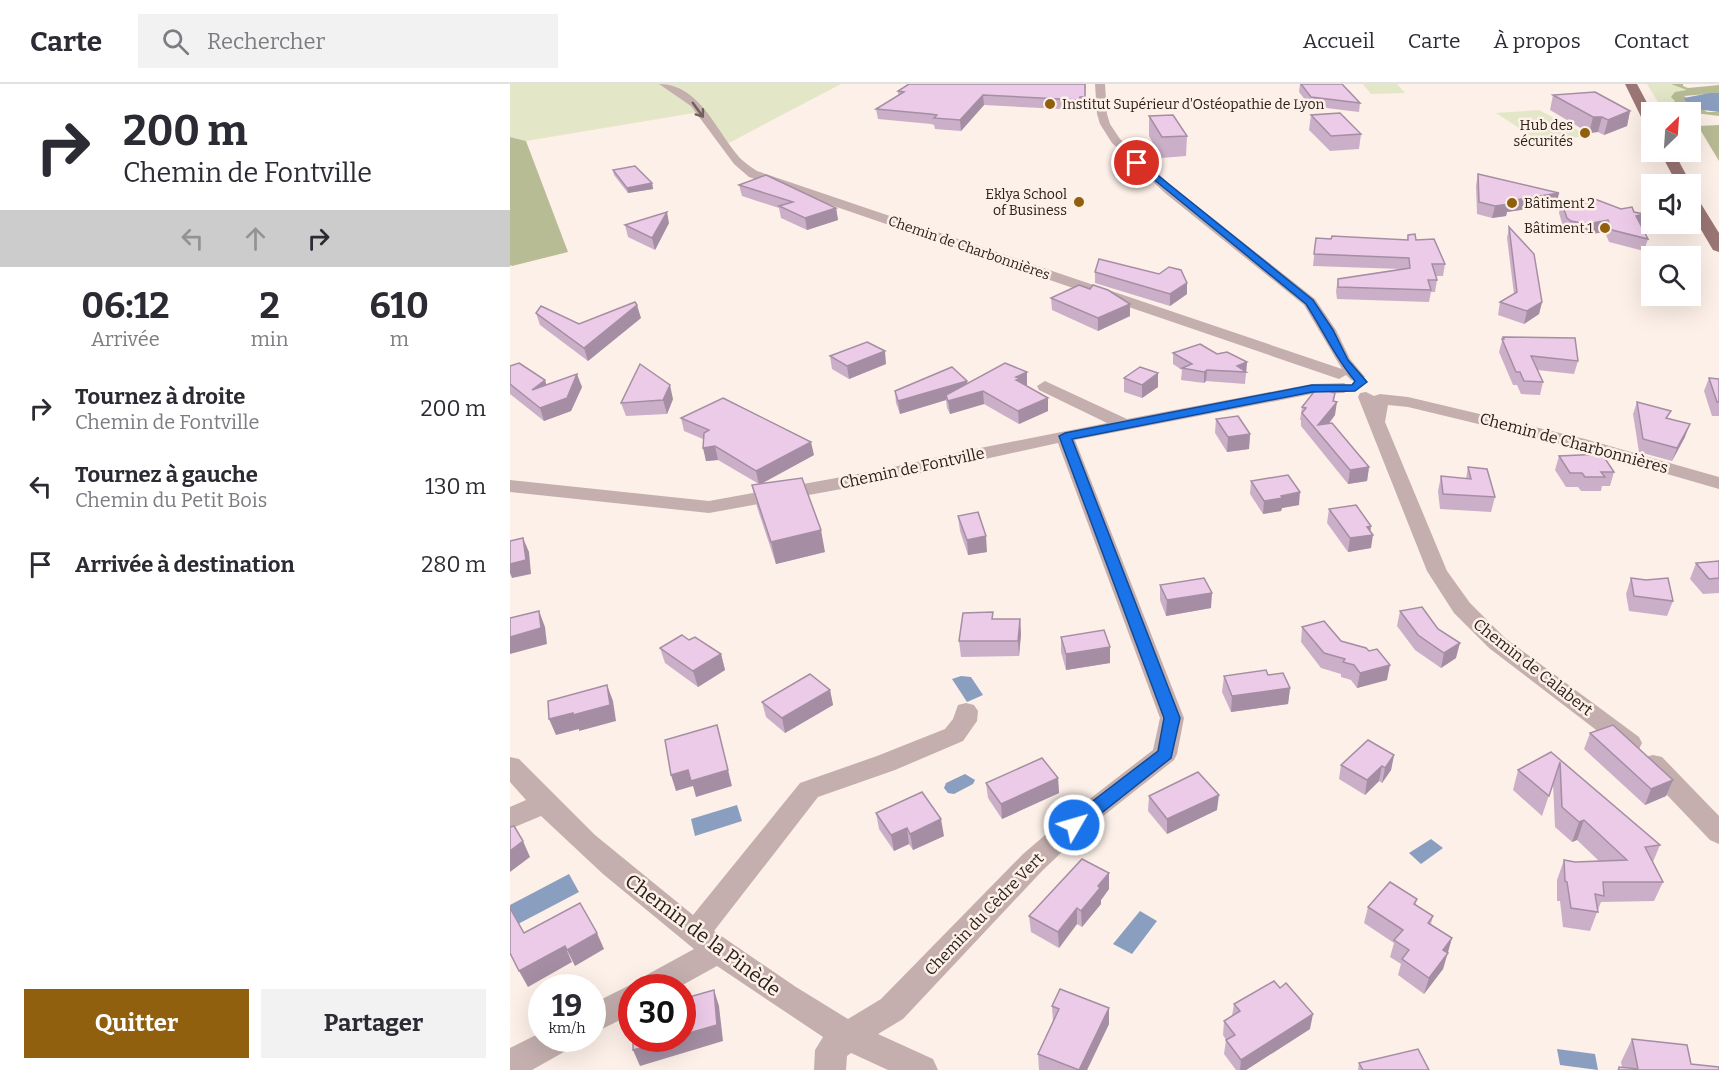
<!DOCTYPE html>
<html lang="fr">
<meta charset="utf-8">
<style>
body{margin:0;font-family:Bitter,serif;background:#f2f2f3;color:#2b2b33;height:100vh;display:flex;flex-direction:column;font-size:22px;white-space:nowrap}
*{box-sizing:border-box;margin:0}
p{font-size:20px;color:#7c7c81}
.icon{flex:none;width:33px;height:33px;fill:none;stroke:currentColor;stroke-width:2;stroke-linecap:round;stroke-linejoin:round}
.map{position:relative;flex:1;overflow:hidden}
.sheet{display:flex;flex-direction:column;background:#fff;width:510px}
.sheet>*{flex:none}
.hud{background:#fff;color:#2b2b33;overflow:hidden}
.needle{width:39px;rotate:25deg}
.fabs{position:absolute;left:1131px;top:18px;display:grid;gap:12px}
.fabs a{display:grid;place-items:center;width:60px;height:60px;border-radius:0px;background:#fff;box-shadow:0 6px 24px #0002;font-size:30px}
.speed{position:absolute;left:18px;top:890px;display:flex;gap:12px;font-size:30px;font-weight:700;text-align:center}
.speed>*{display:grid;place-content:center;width:78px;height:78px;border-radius:50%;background:#fff;box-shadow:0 6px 24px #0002;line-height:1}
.speed small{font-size:15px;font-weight:400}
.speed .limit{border:9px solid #d22;background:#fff;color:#111}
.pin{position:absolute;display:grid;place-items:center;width:51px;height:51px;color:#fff;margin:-26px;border:3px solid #fff;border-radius:50%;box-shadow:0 2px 6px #0007}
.me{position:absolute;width:66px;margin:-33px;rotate:52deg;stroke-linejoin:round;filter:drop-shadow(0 0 4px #0008)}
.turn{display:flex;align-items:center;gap:21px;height:126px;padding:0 24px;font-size:27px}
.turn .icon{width:78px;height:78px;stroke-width:2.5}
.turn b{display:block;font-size:42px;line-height:51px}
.lanes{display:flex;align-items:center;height:57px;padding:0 24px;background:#0003;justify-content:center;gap:30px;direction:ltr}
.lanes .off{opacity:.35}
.eta{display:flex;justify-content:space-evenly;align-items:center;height:102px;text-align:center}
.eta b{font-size:36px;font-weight:700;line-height:42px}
.action{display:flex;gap:12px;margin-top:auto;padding:12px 24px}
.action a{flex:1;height:69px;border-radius:0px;background:#91600e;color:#fff;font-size:24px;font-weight:700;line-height:69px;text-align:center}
.action a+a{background:#f2f2f3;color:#2b2b33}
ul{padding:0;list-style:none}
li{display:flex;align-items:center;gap:18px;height:78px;padding:0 24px}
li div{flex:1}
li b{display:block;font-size:22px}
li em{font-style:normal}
header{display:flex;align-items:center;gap:36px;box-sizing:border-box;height:84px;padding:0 30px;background:#fff;border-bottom:2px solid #e1e1e2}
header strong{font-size:28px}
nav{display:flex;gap:33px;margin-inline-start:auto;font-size:21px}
.search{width:420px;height:54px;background:#f2f2f3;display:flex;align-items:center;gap:15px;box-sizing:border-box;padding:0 21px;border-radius:0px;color:#7c7c81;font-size:22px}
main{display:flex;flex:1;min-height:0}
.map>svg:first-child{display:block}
</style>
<header>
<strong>Carte</strong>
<div class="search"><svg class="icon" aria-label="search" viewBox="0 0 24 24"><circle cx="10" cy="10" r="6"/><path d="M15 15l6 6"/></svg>Rechercher</div>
<nav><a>Accueil</a><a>Carte</a><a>À propos</a><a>Contact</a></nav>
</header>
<main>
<section class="sheet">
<div class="hud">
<div class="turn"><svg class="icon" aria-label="right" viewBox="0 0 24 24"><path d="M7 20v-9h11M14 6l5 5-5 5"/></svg><div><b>200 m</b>Chemin de Fontville</div></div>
<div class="lanes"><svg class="icon off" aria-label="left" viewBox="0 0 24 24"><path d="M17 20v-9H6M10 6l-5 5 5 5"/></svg><svg class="icon off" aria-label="ahead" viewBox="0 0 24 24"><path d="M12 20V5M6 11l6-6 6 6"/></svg><svg class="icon" aria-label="right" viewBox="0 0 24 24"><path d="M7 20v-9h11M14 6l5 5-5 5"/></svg></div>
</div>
<div class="eta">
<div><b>06:12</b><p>Arrivée</p></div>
<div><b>2</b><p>min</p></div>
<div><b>610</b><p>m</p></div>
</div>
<ul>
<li><svg class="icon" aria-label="right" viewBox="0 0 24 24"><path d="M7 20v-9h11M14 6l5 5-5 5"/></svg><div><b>Tournez à droite</b><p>Chemin de Fontville</p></div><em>200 m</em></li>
<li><svg class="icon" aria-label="left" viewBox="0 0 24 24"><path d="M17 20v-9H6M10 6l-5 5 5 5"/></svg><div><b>Tournez à gauche</b><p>Chemin du Petit Bois</p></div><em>130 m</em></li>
<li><svg class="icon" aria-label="arrive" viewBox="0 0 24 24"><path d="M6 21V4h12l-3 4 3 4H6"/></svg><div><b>Arrivée à destination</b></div><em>280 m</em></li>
</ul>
<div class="action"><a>Quitter</a><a>Partager</a></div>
</section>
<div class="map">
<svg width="1209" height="986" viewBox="0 0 1209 986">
<rect width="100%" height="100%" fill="#fcf0e8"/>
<g fill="#e3e6c7">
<path d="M0 0H331L219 59 184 29 16 57 0 53Z"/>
<path d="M853 0H887L895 9 861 10Z"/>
<path d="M1137 0H1161L1180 6 1162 19 1172 26 1170 27 1173 28H1154Z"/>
<path d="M1029 26 1079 52 1029 57 986 29Z"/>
</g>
<g fill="#b8bc95">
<path d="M1161 0H1173V2L1178 4 1209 1V9L1174 12 1197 28H1209V32L1169 27 1171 26 1162 20 1165 17 1161 13 1165 8 1177 6Z"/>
<path d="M1209 41V77L1188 42Z"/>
<path d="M0 53 16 57 58 168 2 182 0 181Z"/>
</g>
<g fill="#8a9fc0">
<path d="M1200 9H1209V28L1179 24 1174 14Z"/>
<path d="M451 592 461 593 473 611 457 618 442 595Z"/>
<path d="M455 690 465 696 463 700 444 710 438 709 434 704 436 699Z"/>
<path d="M227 721 232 737 185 752 181 735Z"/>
<path d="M921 755 933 764 911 780 899 769Z"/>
<path d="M59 790 69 808 8 840 0 826V821Z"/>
<path d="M630 827 647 837 622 870 603 860Z"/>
<path d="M1047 965 1085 970 1088 986 1050 981Z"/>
</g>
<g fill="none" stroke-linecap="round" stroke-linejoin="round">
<g fill="#c4afae" fill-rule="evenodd">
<path d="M149 0C191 0 207 50 232 76 237 80 242 84 247 87L832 285 794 221 655 109 602 59 590 40 587 30 585 0H595L597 30 600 40 610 55 663 103 805 215 826 246 840 275 855 293 847 298 841 296 836 291 829 295 823 293 239 93 224 80 181 22Z"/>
<path d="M535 297 617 335 802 300 834 299 842 304 834 309 802 310 565 356 674 634 667 670 664 676 573 748 533 786 393 935 368 950 423 975 428 986H378L341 969 337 972 336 986H304L305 966 313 953 207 882 169 903H122V930L82 950V920L122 900 127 902 131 894 184 865 93 790 31 732 0 745V723L16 716 0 698V673L9 675 85 751 183 831 290 699 367 672 435 645 443 635 448 621 456 619 464 621 468 627 467 637 453 657 385 686 308 713 204 847 286 903 338 935 371 915 513 770 555 734 643 666 650 634 548 359 370 398 199 429 0 408V396L199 417 370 386 455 367 597 339 529 306 527 302Z"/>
<path d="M856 308 864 312 870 310 898 313 1075 355 1209 393V405L1064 363 898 323 878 321 875 338 937 487 960 519 995 554 1129 653 1132 659 1129 665 1120 668 1111 665 979 564 944 529 917 487 848 313 850 309Z"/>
<path d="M1143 671 1152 673 1209 732V760L1200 756 1134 687 1130 680 1134 673Z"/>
<path d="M32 948V954H66L61 964 22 986H0V964Z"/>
</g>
<g fill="#9a7674" fill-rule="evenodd">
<path d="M1115 0H1127L1142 28V45L1135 41Z"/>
<path d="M1150 68H1164L1181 100 1180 101 1167 100Z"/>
<path d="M1180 109 1185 110 1209 149V168L1203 166 1180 127Z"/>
</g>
</g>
<g fill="#cbafc8">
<path d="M399 0H576L575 23H570V26L474 21 451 47 425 45 424 41 421 40 368 35 366 25 388 11V7Z"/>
<path d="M790 0H832L850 19 849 28 800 22 789 8Z"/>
<path d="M1043 11 1120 27 1117 42 1094 51 1088 48 1079 49 1040 26Z"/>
<path d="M801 31 851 50 849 65 820 67 799 46Z"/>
<path d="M639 32 677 52 676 72 651 74 639 52Z"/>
<path d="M103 86 142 99 143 105 118 109 104 91Z"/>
<path d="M968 90 1049 109 1046 121 997 128 996 132 982 134 967 130 966 102Z"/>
<path d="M229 101 326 124 328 136 297 146 271 134 269 124 232 112Z"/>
<path d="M1051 117 1131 141 1138 155 1134 167 1099 158 1095 148 1074 151 1058 148 1054 146 1049 129Z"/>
<path d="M159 139 145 166 118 153 115 141Z"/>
<path d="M999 143 1032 218 1029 230 1014 240 988 231 990 218 1004 210 997 154Z"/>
<path d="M898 151 906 156 935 180 933 192H926L927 196 925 208H921L919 218 827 215 826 207 828 195 891 185 803 182 806 154 897 156Z"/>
<path d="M585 188 649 190 677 199V210L660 222 585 199Z"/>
<path d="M541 214 620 232 588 247 542 226Z"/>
<path d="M26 229 69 240 131 234 78 277 30 241Z"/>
<path d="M993 253 1068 277 1064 290 1027 286 1033 298 1030 311 1011 310 1007 301H1003L989 268Z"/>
<path d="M663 269 707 270 737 278 735 300 696 297 694 299 671 296 672 286 663 280Z"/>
<path d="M320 272 376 280 339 295 322 285Z"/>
<path d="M0 282 37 301 72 303 61 327 34 337 0 310Z"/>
<path d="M614 294 648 303 632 314 614 308Z"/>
<path d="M1199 294 1209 295V332H1202L1194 307Z"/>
<path d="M457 297V299L517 301H515L538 314V327L509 340 474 320 440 330 437 324 436 316 390 330 386 319 385 307Z"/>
<path d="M163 315 157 330 116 332 111 319Z"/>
<path d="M824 317 825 331 819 340 859 383 857 397 838 400 791 342V336H790L792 323Z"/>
<path d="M1127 318 1158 334 1175 353 1162 377 1129 368 1123 330Z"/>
<path d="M171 334 304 371 251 400 315 468 266 480 247 423 242 401 249 400 208 376 196 377 193 355 174 347Z"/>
<path d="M706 335 740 350 739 365 717 368 705 349Z"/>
<path d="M1049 372 1104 388 1100 402H1092L1091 407H1071L1068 403H1056L1045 386Z"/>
<path d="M958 383 985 413 981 428 930 425 928 407 931 392 956 395Z"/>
<path d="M741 397 789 421 772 424 771 427 753 430 740 410Z"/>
<path d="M819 425 860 447 861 464 838 468 817 439Z"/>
<path d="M448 432 477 468 458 471 450 447Z"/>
<path d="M1209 477V509L1193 510 1180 495 1186 479Z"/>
<path d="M1121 494 1163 517 1157 532 1119 527 1116 510Z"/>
<path d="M650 501 701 524 656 532 650 516Z"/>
<path d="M890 527 946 574 931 584 905 566 887 542Z"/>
<path d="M483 535H510L511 550 509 572 451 573 449 557Z"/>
<path d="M792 543 831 557 877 596 847 604 841 596 831 593V590L811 584 791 558Z"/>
<path d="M551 553 600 563V579L556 586 551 568Z"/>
<path d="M179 556 211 570 215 586 188 603 155 579 150 564Z"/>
<path d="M758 591 780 604 778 620 721 628 712 608 714 592Z"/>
<path d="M320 606 323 621 275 649 256 633 252 618Z"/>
<path d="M1080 649 1163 696 1156 712 1135 721 1074 665Z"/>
<path d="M1041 668 1150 761 1143 778 1153 798 1144 817 1091 818 1080 847 1053 843 1050 817H1047V796L1054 776 1065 778 1089 777 1067 756 1062 758 1045 743 1043 699 1032 732 1003 706 1008 686Z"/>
<path d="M884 671 881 686 872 699 869 697 855 711 829 695 831 681Z"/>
<path d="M548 694 549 709 492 735 478 714 476 699Z"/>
<path d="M639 712 707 726 657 750 638 727Z"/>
<path d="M366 729 434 752 403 766 399 760 384 767 369 745Z"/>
<path d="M599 789V805L591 816V820L572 843 567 840 549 864 521 848 519 832Z"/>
<path d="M907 815 905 821 923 832 921 840 942 854 933 885 914 910 888 891 891 880 880 873 884 859 854 839 858 823Z"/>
<path d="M724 920 800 945 736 986H726L714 970 716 956 713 951 714 937 722 932Z"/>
<path d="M542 922 599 924V940L577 986H529L528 970 543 938Z"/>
<path d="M1122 955 1181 980 1208 983 1209 982V986H1107L1109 983H1112L1111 978Z"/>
<path d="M849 979 919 986H848Z"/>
</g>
<g fill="#a58ea3">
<path d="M473 11 474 21 451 47 450 36Z"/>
<path d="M1120 27 1117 42 1094 51 1098 36Z"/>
<path d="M1083 33H1092L1088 48 1079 49Z"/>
<path d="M142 99 143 105 118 109 117 104Z"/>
<path d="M1049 109 1046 121 997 128 996 132 982 134 985 122 998 117Z"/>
<path d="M326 124 328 136 297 146 295 134Z"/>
<path d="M157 128 159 139 145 166 142 154Z"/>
<path d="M1134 130 1131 142 1126 132Z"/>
<path d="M1098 136 1095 148 1074 151 1077 140Z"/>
<path d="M677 199V210L660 222V210Z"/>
<path d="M1032 218 1029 230 1014 240 1017 227Z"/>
<path d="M620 220V232L588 247V234Z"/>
<path d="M127 221 131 234 78 277 74 264Z"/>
<path d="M375 267 376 280 339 295 337 282Z"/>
<path d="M737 278 736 289V288L727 282Z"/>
<path d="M697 286 696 297 694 299V288Z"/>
<path d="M517 288V301L510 304 507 309 506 293Z"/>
<path d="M648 289V303L632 314V301Z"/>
<path d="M67 290 72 303 61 327 34 337 30 324Z"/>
<path d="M35 296 39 309 22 306Z"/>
<path d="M457 297 458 310 436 311V316L390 330 388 317Z"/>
<path d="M160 301 163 315 157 330 153 316Z"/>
<path d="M473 307 474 320 440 330 438 317Z"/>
<path d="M825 309 823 323 827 318 825 331 810 350 808 341 823 317Z"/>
<path d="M538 314V327L509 340 508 327Z"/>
<path d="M1180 340 1175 353 1162 377 1167 364Z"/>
<path d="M740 350 739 365 717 368 718 353Z"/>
<path d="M301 358 304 371 249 401 246 387Z"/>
<path d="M205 362 208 376 196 377 193 364Z"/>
<path d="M859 383 857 397 838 400 840 386Z"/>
<path d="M790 408 789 421 772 424 771 427 753 430 754 417 771 412Z"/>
<path d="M861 442 860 451H863L861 464 838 468 840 454 857 443Z"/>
<path d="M311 446 315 468 266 480 261 458Z"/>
<path d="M476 452 477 468 458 471 457 456Z"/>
<path d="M13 454 19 468 21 490 2 494 0 489V480Z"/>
<path d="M702 509 701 524 656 532 657 516Z"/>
<path d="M29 527 35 543 37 560 0 570V553Z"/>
<path d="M510 535 511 550 509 572 508 557Z"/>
<path d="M950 559 946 574 931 584 934 569Z"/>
<path d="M600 563V579L556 586V570Z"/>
<path d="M211 570 215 586 188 603 183 587Z"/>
<path d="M880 581 877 596 847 604 850 589Z"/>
<path d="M97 601 103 617 106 637 69 647V645L46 651 39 635 63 629Z"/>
<path d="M780 604 778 620 721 628 722 612Z"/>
<path d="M320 606 323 621 275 649 272 634Z"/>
<path d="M207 641 222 702 186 713 183 702 166 707 161 691Z"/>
<path d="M884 671 881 686 872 699 875 684Z"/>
<path d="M872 682 869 697 855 711 857 696Z"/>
<path d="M548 694 549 709 492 735 491 720Z"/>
<path d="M1163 696 1156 712 1135 721 1141 705Z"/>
<path d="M709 711 707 726 657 750V735Z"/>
<path d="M431 735 434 752 403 766 400 750Z"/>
<path d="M1074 736 1067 756 1062 758 1069 738Z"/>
<path d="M397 744 399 760 384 767 381 751Z"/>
<path d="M13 757 20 773 0 788V767Z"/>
<path d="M599 789V805L591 816V820L572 843 571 827 588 802Z"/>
<path d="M567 824V840L549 864 548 848Z"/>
<path d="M87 849 94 865 65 882 57 866Z"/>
<path d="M942 854 933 885 914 910 919 894 933 866Z"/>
<path d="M55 862 62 878 18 903 9 887Z"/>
<path d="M204 906 209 922 213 957 130 982 123 966 163 954H172V951Z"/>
<path d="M599 924V940L577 986H569Z"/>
<path d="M803 930 800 945 736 986H730L731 976Z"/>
</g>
<g fill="#eccbe9" stroke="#a58ea3" stroke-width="1.5">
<path d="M399 0H575V13H570L569 16 473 11 450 36 424 34 427 31 420 30 366 25 394 8 388 7Z"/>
<path d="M791 0H832L850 19 801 13Z"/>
<path d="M1085 8 1120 27 1098 36 1092 33H1083L1043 11Z"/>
<path d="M830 29 851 50 821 52 801 31Z"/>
<path d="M663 31 677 52 652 53 639 32Z"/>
<path d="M125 82 142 99 117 104 103 86Z"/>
<path d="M968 90 1049 109 998 117 999 120 985 122 969 118Z"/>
<path d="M256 91 326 124 295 134 269 122 283 118 229 101Z"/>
<path d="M1082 114 1111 125 1122 123 1124 128 1134 130 1126 132 1138 155 1102 146 1098 136 1077 140 1061 137 1057 134 1051 117Z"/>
<path d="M157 128 142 154 115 141Z"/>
<path d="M999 143 1024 170 1032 218 1017 227 990 218 1007 208Z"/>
<path d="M905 150 906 156 924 155 935 180H922L927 196H918L921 206 828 203V195L900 184 899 174 804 170 806 154 821 155 822 152 898 156V151Z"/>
<path d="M589 175 649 190 659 183 671 186 677 199 660 210 585 188Z"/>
<path d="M569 201 580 205 583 201 598 206 620 220 588 234 541 214Z"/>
<path d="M125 218 127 221 74 264 26 229 31 222 69 240Z"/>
<path d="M993 253 1065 254 1068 277 1021 272 1033 298 1014 297 1010 288H1006L992 255H994Z"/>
<path d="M357 258 375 267 337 282 320 272Z"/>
<path d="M690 260 707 270 717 268 737 278 727 282 736 288 697 286 694 288 672 284 682 280 663 269Z"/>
<path d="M9 279 35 296 22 306 67 290 57 314 30 324 0 300V282Z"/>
<path d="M495 279 517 288 506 293 510 294 506 296 538 314 508 327 473 307 438 317 436 311Z"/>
<path d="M130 280 160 301 153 316 111 319Z"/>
<path d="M442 283 457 297 388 317 385 307Z"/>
<path d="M630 283 648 289 632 301 614 294Z"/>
<path d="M1199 294 1209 295V318H1207Z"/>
<path d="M807 304 825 309 823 317 827 318 808 341 822 339 859 383 840 386 792 329 796 324 792 323Z"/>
<path d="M213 314 301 358 246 387 205 362 193 364 194 349 199 346 171 334Z"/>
<path d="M1127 318 1161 327 1156 334 1180 340 1167 364 1133 355Z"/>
<path d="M728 332 740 350 718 353 706 335Z"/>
<path d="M1092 370 1104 388H1091L1095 393H1075L1072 389H1060L1049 372Z"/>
<path d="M958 383 977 385 985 413 933 410 931 392 961 395Z"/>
<path d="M778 391 790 408 771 412 773 414 754 417 741 397Z"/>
<path d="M292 394 311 446 261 458 242 401Z"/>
<path d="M846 421 861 442 857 443 863 451 840 454 819 425Z"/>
<path d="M468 428 476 452 457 456 448 432Z"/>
<path d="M13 454 16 476 0 480V457Z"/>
<path d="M1209 477V494L1199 495 1186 479Z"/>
<path d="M694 494 702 509 657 516 650 501Z"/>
<path d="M1121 494 1136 496 1158 494 1163 517 1124 512Z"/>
<path d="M912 523 928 545 950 559 934 569 908 551 890 527Z"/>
<path d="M29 527 31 544 0 553V534Z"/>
<path d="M483 528 482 535H510L508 557H449L453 529Z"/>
<path d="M814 537 831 557 856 564 859 567 867 565 880 581 850 589 844 581 833 578 835 575 814 569 792 543Z"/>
<path d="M594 546 600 563 556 570 551 553Z"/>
<path d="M172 551 179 556 185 553 211 570 183 587 150 564Z"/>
<path d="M756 586 758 591 773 589 780 604 722 612 714 592Z"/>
<path d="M300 590 320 606 272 634 252 618Z"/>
<path d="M97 601 100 621 63 631V629L39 635 38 617Z"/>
<path d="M207 641 218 686 181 697 178 686 161 691 155 656Z"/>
<path d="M1103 641 1163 696 1141 705 1080 649Z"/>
<path d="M858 656 884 671 875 684 872 682 857 696 831 681Z"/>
<path d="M1041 668 1150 761 1135 763 1153 798H1093L1094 812 1085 810 1088 828 1061 824 1057 798 1055 797 1054 776 1065 778 1117 776 1074 736 1069 738 1052 723 1050 678 1039 712 1008 686Z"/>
<path d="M532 674 548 694 491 720 476 699Z"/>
<path d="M688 688 709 711 657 735 639 712Z"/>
<path d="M412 708 431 735 400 750 397 744 381 751 366 729Z"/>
<path d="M4 742 13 757 0 767V743Z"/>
<path d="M572 775 599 789 588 802 590 804 571 827 567 824 548 848 519 832Z"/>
<path d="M880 798 907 815 904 820 923 832 918 839 942 854 933 866 938 869 919 894 892 875 899 866 884 856 893 846 858 823Z"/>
<path d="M70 819 87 849 57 866 55 862 9 887 0 869V824L14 849Z"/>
<path d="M764 897 770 904 776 899 803 930 731 976 716 956 725 951 714 937 730 927 724 920Z"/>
<path d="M550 905 599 924 569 986 528 970 549 925 542 922Z"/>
<path d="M204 906 207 941 172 951V915Z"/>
<path d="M123 954H163L123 966Z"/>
<path d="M1122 955 1177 961 1181 980 1209 983V986H1109V983L1128 985Z"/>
<path d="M908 965 919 986H853L849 979Z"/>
</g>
<defs><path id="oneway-shaft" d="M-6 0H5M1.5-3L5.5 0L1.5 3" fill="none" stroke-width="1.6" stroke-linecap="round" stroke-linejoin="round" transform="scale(1.5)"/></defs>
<use stroke="#70615c" href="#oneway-shaft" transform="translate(188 26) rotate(54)"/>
<path fill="#1a73e8" stroke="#114b97" stroke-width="1.5" d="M625 77H630L803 216 823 246 838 276 857 298 845 307 802 308 562 355 670 634 661 674 570 746 564 748 558 746 555 741 558 736 648 667 654 634 549 352 555 349 802 301H842L845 297C825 274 813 246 796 220L625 80Z"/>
<g fill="#91600e" stroke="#fcf0e8" stroke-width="2">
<circle cx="540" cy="20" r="6"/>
<circle cx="1075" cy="49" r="6"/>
<circle cx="569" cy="118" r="6"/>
<circle cx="1002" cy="119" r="6"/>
<circle cx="1095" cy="144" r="6"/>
</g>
<g text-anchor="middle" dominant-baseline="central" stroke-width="5" stroke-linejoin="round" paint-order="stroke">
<g font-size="14" fill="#2b2119" stroke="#fcf0e8" text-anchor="end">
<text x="552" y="20" text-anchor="start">Institut Supérieur d'Ostéopathie de Lyon</text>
<text x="1063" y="41">Hub des<tspan x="1063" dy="16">sécurités</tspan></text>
<text x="557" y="110">Eklya School<tspan x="557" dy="16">of Business</tspan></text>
<text x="1014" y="119" text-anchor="start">Bâtiment 2</text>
<text x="1083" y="144">Bâtiment 1</text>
</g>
<g font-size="14" fill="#2b2119" stroke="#fcf0e8">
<text transform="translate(459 164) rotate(19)">Chemin de Charbonnières</text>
</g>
<g font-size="16" fill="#2b2119" stroke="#fcf0e8">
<text transform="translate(1064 359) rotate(15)">Chemin de Charbonnières</text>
<text transform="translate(402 384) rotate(-12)">Chemin de Fontville</text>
<text transform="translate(1023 583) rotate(38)">Chemin de Calabert</text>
<text transform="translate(474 830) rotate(-46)">Chemin du Cèdre Vert</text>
</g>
<g font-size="20" fill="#2b2119" stroke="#fcf0e8">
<text transform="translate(193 851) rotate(37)">Chemin de la Pinède</text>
</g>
</g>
</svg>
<div class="fabs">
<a><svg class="needle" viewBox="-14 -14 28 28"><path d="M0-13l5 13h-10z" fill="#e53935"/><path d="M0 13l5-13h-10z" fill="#7c7c81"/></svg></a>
<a><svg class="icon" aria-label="sound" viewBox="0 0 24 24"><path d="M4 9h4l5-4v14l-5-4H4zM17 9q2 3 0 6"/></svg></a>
<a><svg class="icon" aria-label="search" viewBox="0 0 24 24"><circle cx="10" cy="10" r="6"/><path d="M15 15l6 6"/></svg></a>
</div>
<div class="speed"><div>19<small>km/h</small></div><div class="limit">30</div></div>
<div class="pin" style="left:627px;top:79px;background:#d93025"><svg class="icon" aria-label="arrive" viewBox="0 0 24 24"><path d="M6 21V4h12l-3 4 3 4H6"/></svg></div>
<svg class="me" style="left:564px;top:741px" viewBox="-20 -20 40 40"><circle r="17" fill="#1a73e8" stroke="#fff" stroke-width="3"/><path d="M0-11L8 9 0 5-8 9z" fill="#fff"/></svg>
</div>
</main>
